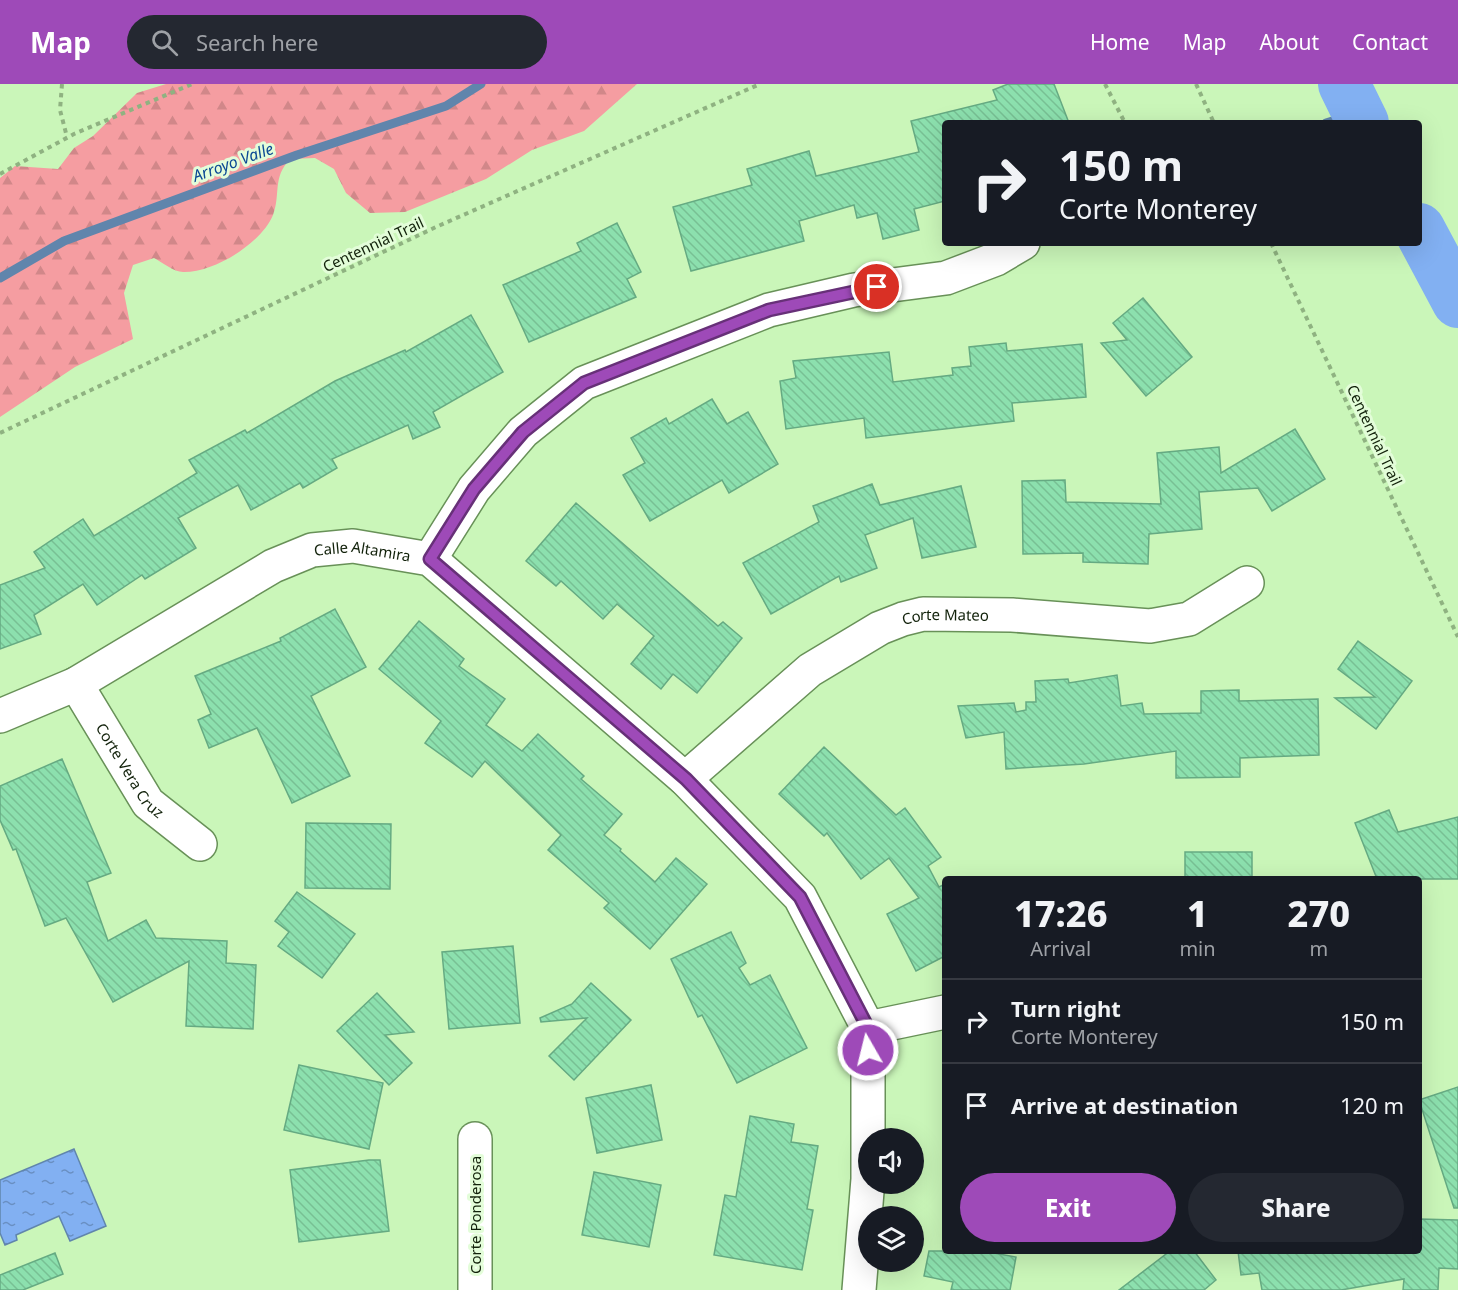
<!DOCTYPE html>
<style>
body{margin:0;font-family:"Noto Sans",sans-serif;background:#242831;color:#f1f3f6;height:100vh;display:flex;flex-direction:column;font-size:22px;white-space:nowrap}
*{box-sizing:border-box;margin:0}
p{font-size:20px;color:#9ea1a6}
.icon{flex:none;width:33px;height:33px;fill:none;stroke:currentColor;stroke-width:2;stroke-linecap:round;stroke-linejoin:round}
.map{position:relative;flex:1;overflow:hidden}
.sheet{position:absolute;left:942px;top:792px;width:480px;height:378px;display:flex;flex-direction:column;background:#171b24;border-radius:6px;box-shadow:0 6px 24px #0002}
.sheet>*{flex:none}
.hud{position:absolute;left:942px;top:36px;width:480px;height:126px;border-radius:6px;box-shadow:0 6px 24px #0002;background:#171b24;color:#f1f3f6;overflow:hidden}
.buttons{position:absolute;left:858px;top:1044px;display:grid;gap:12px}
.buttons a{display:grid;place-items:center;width:66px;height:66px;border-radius:50%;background:#171b24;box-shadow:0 6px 24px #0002;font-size:30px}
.pin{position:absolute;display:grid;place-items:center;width:51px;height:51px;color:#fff;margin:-26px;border:3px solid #fff;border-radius:50%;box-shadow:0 2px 6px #0007}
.me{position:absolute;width:66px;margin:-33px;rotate:352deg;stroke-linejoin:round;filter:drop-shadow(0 0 4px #0008)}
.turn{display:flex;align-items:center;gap:21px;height:126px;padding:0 18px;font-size:27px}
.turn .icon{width:78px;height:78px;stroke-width:2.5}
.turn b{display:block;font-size:42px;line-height:51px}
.eta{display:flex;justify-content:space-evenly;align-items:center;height:102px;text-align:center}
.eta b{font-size:36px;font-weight:800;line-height:42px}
.cta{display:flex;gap:12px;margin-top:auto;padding:12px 18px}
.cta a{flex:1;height:69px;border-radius:36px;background:#9e4ab8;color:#fff;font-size:24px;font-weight:800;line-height:69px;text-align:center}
.cta a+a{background:#242831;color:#f1f3f6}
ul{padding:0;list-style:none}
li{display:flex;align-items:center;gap:18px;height:84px;padding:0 18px;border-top:2px solid #363941}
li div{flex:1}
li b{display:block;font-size:22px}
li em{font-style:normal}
header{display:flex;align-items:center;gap:36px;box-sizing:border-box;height:84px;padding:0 30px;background:#9e4ab8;color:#fff}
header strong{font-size:28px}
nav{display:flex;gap:33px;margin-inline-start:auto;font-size:21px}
.search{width:420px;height:54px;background:#242831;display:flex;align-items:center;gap:15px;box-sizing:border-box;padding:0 21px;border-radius:33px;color:#9ea1a6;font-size:22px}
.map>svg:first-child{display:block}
</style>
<header>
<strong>Map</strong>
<div class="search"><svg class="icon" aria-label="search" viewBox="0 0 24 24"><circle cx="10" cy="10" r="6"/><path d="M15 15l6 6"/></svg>Search here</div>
<nav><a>Home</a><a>Map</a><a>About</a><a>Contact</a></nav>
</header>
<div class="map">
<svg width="1458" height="1206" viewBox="0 0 1458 1206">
<defs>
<pattern id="forest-firs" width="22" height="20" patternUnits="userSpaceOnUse" patternTransform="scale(1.5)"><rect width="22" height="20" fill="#f59da1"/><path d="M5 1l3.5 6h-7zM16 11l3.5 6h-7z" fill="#d18789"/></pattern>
<pattern id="water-ripples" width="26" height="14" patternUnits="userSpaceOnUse" patternTransform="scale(1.5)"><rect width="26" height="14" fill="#82b0f2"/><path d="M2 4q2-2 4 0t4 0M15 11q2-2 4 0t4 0" fill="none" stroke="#698fc2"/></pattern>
<pattern id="building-back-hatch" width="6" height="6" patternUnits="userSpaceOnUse" patternTransform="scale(1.5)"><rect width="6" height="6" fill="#8ce0ae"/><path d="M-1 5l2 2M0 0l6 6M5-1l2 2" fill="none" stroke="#78c094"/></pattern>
</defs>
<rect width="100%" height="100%" fill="#caf6b9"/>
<path fill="url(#forest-firs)" d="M166 0H637L584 47 532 66 486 95 405 128 370 129 346 109 334 85 315 74 290 75C272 94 281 110 273 131 261 160 213 189 183 188 174 188 162 178 154 174L133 181 124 209 133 255 75 283 0 333V94L15 82 58 85 74 64 93 52 137 9Z"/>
<path fill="url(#water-ripples)" stroke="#6085ac" stroke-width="1.5" d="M74 1065 106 1142 70 1157 59 1132 16 1151 17 1156 5 1161 0 1149V1096Z"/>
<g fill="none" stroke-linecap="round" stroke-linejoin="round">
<g stroke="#6085ac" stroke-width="9">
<path d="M1326 39 1358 29"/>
<path d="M0 194 64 157 297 71 446 22 481 0"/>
</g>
<g stroke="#82b0f2" stroke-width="52">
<path d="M1344 0 1363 39"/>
<path d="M1419 145 1458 218"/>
</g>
</g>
<g fill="url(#building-back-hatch)" stroke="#65aa82" stroke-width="1.5">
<path d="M1008 0H1054L1069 39H945V117L914 125 919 146 883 155 877 129 857 134 854 121 799 137 804 157 691 187 673 123 752 101 747 85 809 67 816 92 919 68 911 37 997 16 993 6Z"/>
<path d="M617 139 641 188 627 195 636 213 529 258 503 201 581 167 577 159Z"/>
<path d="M1143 214 1192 273 1146 312 1101 259 1127 256 1113 239Z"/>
<path d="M471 231 503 288 433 328 440 343 413 355 408 341 332 375 337 384 303 404 300 399 251 426 238 401 178 434 196 464 145 495 142 491 97 521 83 500 34 531 41 550 0 565V501L45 484 34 468 83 435 94 452 197 389 189 376 245 346 247 349 335 297 405 266 406 268Z"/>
<path d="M1006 259 1007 267 1082 260 1086 313 1012 319 1014 337 866 354 864 334 786 345 780 297 796 294 793 277 889 268 893 298 953 291 952 284 971 282 969 263Z"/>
<path d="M712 315 727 340 748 328 778 380 729 409 722 396 650 437 623 391 645 379 631 354 666 334 669 340Z"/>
<path d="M1295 345 1325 395 1272 427 1258 404 1199 408 1202 445 1149 450 1148 480 1083 478V469L1023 470 1022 397 1065 396 1066 418 1161 420 1157 369 1219 363 1221 389Z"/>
<path d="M872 400 880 421 961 402 976 463 922 474 913 434 865 451 877 484 841 498 839 492 771 530 743 479 819 438 813 422Z"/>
<path d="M576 419 718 542 723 538 742 554 697 609 673 590 661 605 631 580 654 552 617 520 603 535 561 497 556 502 526 477Z"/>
<path d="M335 525 366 583 311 612 350 692 292 719 257 644 209 664 198 636 211 630 195 592 281 557 280 554Z"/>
<path d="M419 537 464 575 459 582 505 615 486 641 522 667 538 650 584 692 581 695 622 730 604 751 621 765 620 767 655 798 676 774 707 800 650 865 604 824 609 819 548 766 561 751 485 677 472 693 425 659 441 637 379 585Z"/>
<path d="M1358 557 1412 597 1376 645 1335 614 1375 613 1338 585Z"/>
<path d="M1117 591 1121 622 1142 619 1144 630 1201 629V607L1239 606V617L1318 615 1319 671 1240 674V693L1176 694V667L1084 680 1006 685 1004 648 966 654 958 622 1014 619 1016 628 1026 626V618H1036L1035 597 1068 595 1069 599Z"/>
<path d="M824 663 896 731 905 724 941 773 928 782 939 803 945 800V872L916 887 887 830 919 814 889 774 861 795 827 749 824 752 779 710Z"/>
<path d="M62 675 111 789 87 798 108 857 146 836 156 854 227 857 226 879 256 881 253 945 186 942 189 877 113 918 66 834 45 842 16 765 13 766 0 736V702Z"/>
<path d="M1389 726 1398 748 1458 733V795H1377L1355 739Z"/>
<path d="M306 739 391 740 390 805 305 804Z"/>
<rect x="1185" y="768" width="67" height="27"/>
<path d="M297 808 355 850 322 894 278 862 289 848 275 837Z"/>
<path d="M731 848 746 879 739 884 750 901 770 891 807 964 737 999 702 931 698 933 671 875Z"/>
<path d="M513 862 520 939 449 945 442 868Z"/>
<path d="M591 899 631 936 574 996 549 972 587 934 541 938 540 934 572 920Z"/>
<path d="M377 909 414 948 385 951 412 979 389 1001 337 947Z"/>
<path d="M299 981 383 999 369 1065 284 1046Z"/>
<path d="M651 1001 662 1056 597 1069 586 1014Z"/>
<path d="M1458 1003V1124H1454L1419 1016Z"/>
<path d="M750 1032 794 1040 791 1058 818 1062 807 1125 813 1126 802 1186 714 1171 725 1111 736 1113Z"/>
<path d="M369 1076H380L389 1147 299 1158 290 1086Z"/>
<path d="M594 1088 661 1101 649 1163 582 1151Z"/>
<path d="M1419 1135 1458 1136V1185L1439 1184 1438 1206H1403L1404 1195 1341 1206H1262L1259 1189 1241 1191 1238 1167H1419Z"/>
<path d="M929 1167H983L1016 1173 1010 1206H951L953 1198 924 1192Z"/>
<path d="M1170 1167H1194L1216 1196 1204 1206H1119Z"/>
<path d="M55 1169 63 1190 23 1206H0V1191Z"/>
</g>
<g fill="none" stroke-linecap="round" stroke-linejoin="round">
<defs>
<g id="minor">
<path d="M430 475 474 405 523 348 584 299 769 226 854 206 946 194 996 175 1023 159"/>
<path id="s1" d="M76 600 148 719 200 760"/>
<path id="s2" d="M0 632 76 600 273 482 312 466 353 462 430 475 685 695 800 813 868 944V1095L859 1206"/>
<path id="s3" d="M685 695 810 586 880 544 903 535 923 530 1012 531 1150 542 1189 535 1247 499"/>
<path d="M868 944 945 928"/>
<path d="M475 1206V1055"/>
</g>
</defs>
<use href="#minor" stroke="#689158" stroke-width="36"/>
<g stroke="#8fb281" stroke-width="4" stroke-dasharray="4.5 4.5" stroke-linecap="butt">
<path d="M62 0 60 26 67 53"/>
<path d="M1105 0 1125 39"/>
<path d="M1196 0 1214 39"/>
<path d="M0 90 74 50 192 0"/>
<path d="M1271 159 1458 553"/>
<path d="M0 349 436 143 760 0"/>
</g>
<use href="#minor" stroke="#fff" stroke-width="33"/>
</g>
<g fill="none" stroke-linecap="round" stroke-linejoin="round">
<defs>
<path id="route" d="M868 966V944L800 813 686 695 430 475 474 405 523 348 584 299 769 226 877 203"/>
</defs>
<use href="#route" stroke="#673078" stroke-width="15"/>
<use href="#route" stroke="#9e4ab8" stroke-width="10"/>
</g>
<g text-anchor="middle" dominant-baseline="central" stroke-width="6" stroke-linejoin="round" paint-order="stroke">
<g font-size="15" fill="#11210a" stroke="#e3fdd9">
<text transform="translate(373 160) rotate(-25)">Centennial Trail</text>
<text transform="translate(1375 351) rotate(65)">Centennial Trail</text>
<text stroke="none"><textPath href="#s2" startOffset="405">Calle Altamira</textPath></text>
<text stroke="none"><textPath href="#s3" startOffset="315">Corte Mateo</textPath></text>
<text stroke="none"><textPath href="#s1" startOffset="102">Corte Vera Cruz</textPath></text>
<text transform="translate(475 1131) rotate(-90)">Corte Ponderosa</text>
</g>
<g font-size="16" font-style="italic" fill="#0b4894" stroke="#e3fdd9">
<text transform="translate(233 78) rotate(-20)">Arroyo Valle</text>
</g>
</g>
</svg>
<div class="buttons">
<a><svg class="icon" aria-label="sound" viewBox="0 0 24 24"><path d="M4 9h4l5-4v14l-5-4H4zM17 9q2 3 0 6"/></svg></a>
<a><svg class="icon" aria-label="layers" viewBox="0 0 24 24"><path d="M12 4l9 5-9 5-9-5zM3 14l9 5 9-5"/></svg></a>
</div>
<div class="pin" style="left:877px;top:203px;background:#d93025"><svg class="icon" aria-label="arrive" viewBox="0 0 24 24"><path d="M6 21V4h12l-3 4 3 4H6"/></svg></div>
<svg class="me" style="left:868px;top:966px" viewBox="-20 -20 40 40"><circle r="17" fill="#9e4ab8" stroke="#fff" stroke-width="3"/><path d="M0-11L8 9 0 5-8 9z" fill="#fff"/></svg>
<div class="hud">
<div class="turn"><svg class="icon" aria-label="right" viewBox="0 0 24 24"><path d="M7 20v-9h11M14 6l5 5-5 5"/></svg><div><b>150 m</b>Corte Monterey</div></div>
</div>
<section class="sheet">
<div class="eta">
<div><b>17:26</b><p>Arrival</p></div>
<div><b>1</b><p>min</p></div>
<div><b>270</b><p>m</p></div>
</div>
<ul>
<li><svg class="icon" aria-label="right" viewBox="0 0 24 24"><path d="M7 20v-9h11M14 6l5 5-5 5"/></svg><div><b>Turn right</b><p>Corte Monterey</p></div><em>150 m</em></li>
<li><svg class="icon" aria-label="arrive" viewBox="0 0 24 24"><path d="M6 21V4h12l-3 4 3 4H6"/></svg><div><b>Arrive at destination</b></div><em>120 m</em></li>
</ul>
<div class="cta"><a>Exit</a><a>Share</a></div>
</section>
</div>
